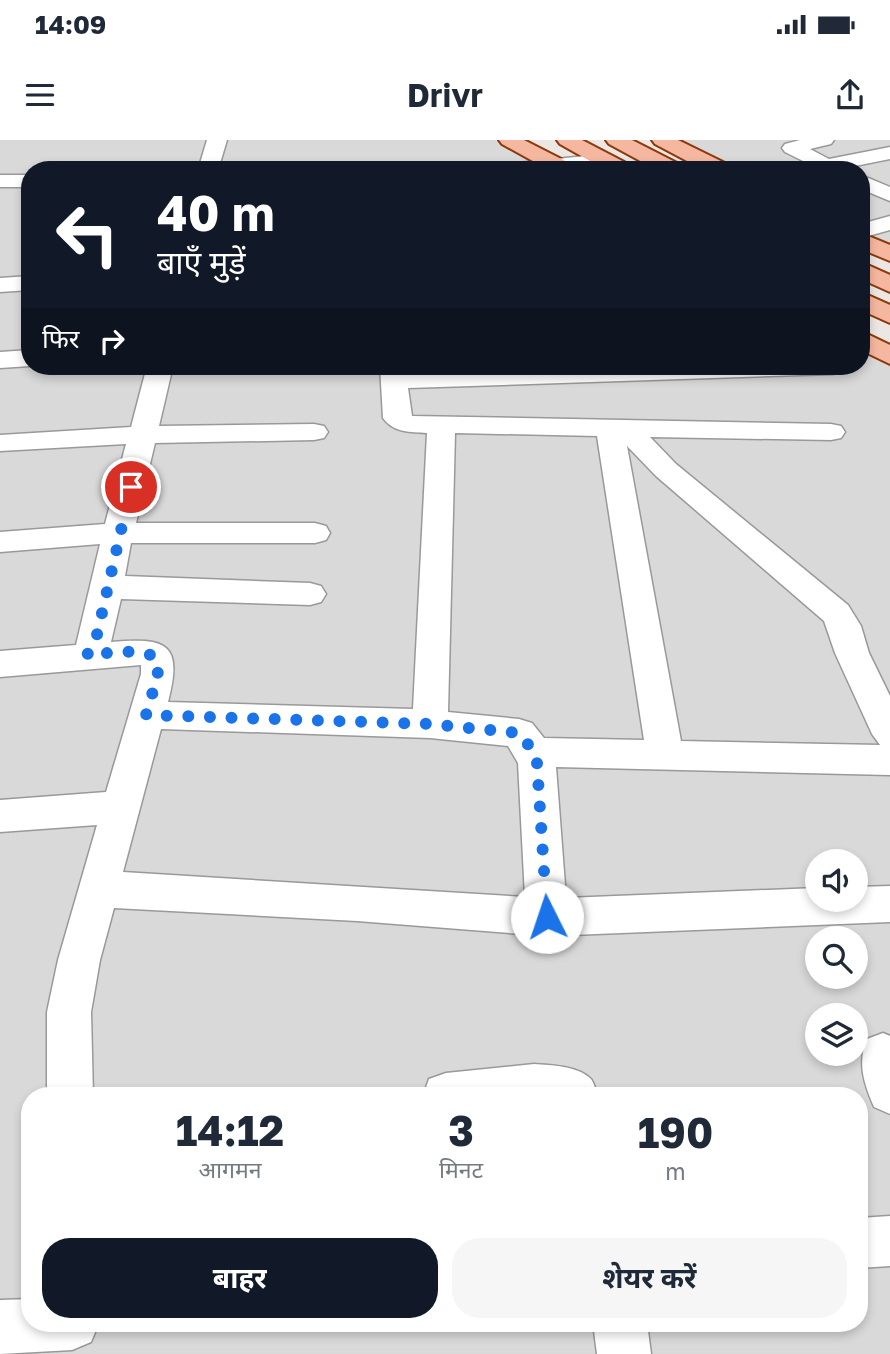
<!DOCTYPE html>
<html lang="hi">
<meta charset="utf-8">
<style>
body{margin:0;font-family:"Golos Text","Noto Sans Devanagari",sans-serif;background:#f6f6f7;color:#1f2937;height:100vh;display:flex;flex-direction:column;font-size:26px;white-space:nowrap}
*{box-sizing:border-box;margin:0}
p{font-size:23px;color:#747a83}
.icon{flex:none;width:38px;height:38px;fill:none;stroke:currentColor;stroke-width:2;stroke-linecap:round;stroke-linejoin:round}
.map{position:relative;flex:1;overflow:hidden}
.panel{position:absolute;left:21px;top:947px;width:847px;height:245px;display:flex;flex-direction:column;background:#fff;border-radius:28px;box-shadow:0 4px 10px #0003}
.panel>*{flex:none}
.guide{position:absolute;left:21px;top:21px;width:849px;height:214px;border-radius:28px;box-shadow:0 4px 10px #0003;background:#111827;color:#fff;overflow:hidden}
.fabs{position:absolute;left:805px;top:709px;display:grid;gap:14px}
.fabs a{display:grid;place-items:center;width:63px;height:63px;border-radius:50%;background:#fff;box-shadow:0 4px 10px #0003;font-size:35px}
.pin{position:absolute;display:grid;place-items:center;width:60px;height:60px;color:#fff;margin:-30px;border:4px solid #fff;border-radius:50%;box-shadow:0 2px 7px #0007}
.me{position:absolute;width:77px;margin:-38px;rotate:356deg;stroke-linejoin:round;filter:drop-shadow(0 0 5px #0008)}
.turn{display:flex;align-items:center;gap:24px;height:147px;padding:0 21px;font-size:32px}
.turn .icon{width:91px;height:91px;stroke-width:2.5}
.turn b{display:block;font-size:49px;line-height:60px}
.then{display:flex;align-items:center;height:66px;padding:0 21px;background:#0003;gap:14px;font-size:26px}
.eta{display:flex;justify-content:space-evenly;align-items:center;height:119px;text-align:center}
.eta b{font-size:42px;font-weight:700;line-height:49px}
.primary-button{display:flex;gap:14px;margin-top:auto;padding:14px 21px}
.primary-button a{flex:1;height:80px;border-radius:28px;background:#111827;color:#fff;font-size:28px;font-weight:700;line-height:80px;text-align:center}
.primary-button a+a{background:#f6f6f7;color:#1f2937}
.status{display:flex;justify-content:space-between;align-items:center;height:49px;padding:0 35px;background:#fff;direction:ltr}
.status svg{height:19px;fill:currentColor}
header{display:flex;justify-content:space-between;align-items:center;height:91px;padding:0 21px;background:#fff;font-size:32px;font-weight:700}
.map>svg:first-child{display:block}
</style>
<div class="status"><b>14:09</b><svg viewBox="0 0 49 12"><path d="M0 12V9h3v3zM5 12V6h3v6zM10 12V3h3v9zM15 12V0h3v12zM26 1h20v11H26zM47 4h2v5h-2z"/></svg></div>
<header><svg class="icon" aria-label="menu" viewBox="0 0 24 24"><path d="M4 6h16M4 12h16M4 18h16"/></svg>Drivr<svg class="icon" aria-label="share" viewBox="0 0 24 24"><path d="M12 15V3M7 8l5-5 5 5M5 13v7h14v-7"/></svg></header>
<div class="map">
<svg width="890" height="1214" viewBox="0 0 890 1214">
<rect width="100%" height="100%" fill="#ede7e3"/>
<g fill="#dad9da" fill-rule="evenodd">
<path d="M0 0H517L572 30H30V226H861V193L890 209V1214H0ZM817 721H856V760H817ZM817 798H856V836H817ZM817 875H856V914H817ZM30 956H859V1183H30Z"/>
<path d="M674 0H890V109L861 94V30H733Z"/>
</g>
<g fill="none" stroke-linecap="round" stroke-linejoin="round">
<defs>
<g id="minor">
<path d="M207 0H227L218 30H198Z"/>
<path d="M800 0H834L831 4 810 9 829 19 890 7V19L845 28 847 30H821L785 12 782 8 785 4Z"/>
<path d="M604 14 611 16 614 20 611 24 568 30H498L508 24Z"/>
<rect x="0" y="35" width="30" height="12"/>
<path d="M861 35 890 47V61L861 49Z"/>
<path d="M890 76V90L861 98V84Z"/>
<path d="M30 136V150L0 152V138Z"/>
<path d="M30 210V226L0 228V212Z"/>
<path d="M147 226H173L159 286 314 284 324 286 328 292 324 298 314 300 155 303 136 383H315L326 386 330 393 326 400 315 403H131L125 436 310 443 321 446 326 454 321 462 310 465 121 459 111 502C168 497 183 504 168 562L413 569 427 293C410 292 394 293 383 278L380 226H406L407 233 611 226H846L842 231 833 234 408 248 412 276 831 284 841 286 845 292 841 298 831 300 650 297 676 324 848 465 861 486 869 513 890 556V635L556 627 566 758 817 748V760H856V747L890 746V782L547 796 357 781 114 768 100 820 91 872 93 956H47V872L58 820 97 685 0 692V660L106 652 141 534V525L0 537V511L76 505 100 404 0 412V392L105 384 126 304 0 311V295L131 287ZM455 293 597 296 644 600 544 598 532 583 519 579 448 572ZM627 306 656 336 824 481 835 513 872 594 880 605 681 601ZM161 589 430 598 508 606 518 623 525 757 123 732Z"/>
<path d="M883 893 890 896V974L874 967C864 944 857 923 867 899Z"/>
<path d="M534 924C551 925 578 926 591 939 594 943 596 951 598 956H423L429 939 446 933Z"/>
<path d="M890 1076V1126L859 1128V1078Z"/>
<path d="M30 1159V1183H99L91 1202 72 1210 0 1214V1160Z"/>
<path d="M593 1183H647L651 1214H597Z"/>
</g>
<g id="major">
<path d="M499 0H524L573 25 575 30H549L502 4Z"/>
<path d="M557 0H582L630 25 632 30H606L560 4Z"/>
<path d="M606 0H632L681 25 683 30H657L609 4Z"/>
<path d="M652 0H678L729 25 731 30H704L655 4Z"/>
<path d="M861 93 890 105V121L861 109Z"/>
<path d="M861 122 890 135V152L861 139Z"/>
<path d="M861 152 890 165V183L861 170Z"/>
<path d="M861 191 890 205V224L861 210Z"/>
</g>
</defs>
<use href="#minor" stroke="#999" stroke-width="3"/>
<use href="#major" stroke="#8b390a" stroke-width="4"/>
<use href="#minor" fill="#fff" fill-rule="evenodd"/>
<use href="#major" fill="#f5b7a0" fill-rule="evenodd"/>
</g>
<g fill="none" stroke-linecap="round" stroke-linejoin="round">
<path stroke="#1a73e8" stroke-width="12" stroke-dasharray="0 21.6" d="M131 347 96 499 87 515C107 514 137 507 155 517L158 534 146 575 430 584 519 593 534 612 537 623 547 777"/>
</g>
</svg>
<div class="fabs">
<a><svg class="icon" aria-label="sound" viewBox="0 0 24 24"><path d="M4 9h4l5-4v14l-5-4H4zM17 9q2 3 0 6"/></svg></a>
<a><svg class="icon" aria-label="search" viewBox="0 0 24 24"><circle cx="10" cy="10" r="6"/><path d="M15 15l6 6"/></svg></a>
<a><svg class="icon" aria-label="layers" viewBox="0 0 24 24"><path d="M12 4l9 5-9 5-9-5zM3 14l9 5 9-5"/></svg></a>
</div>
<div class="pin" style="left:131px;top:347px;background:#d93025"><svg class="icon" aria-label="arrive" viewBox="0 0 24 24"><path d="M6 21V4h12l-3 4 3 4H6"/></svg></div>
<svg class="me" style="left:547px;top:777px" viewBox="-20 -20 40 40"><circle r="19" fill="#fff"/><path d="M0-13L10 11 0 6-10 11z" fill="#1a73e8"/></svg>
<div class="guide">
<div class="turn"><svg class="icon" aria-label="left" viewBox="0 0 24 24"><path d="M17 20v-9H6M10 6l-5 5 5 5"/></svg><div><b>40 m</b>बाएँ मुड़ें</div></div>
<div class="then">फिर<svg class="icon" aria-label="right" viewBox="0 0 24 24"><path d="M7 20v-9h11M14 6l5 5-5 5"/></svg></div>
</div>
<section class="panel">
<div class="eta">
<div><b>14:12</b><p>आगमन</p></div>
<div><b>3</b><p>मिनट</p></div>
<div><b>190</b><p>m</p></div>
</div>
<div class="primary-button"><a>बाहर</a><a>शेयर करें</a></div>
</section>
</div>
